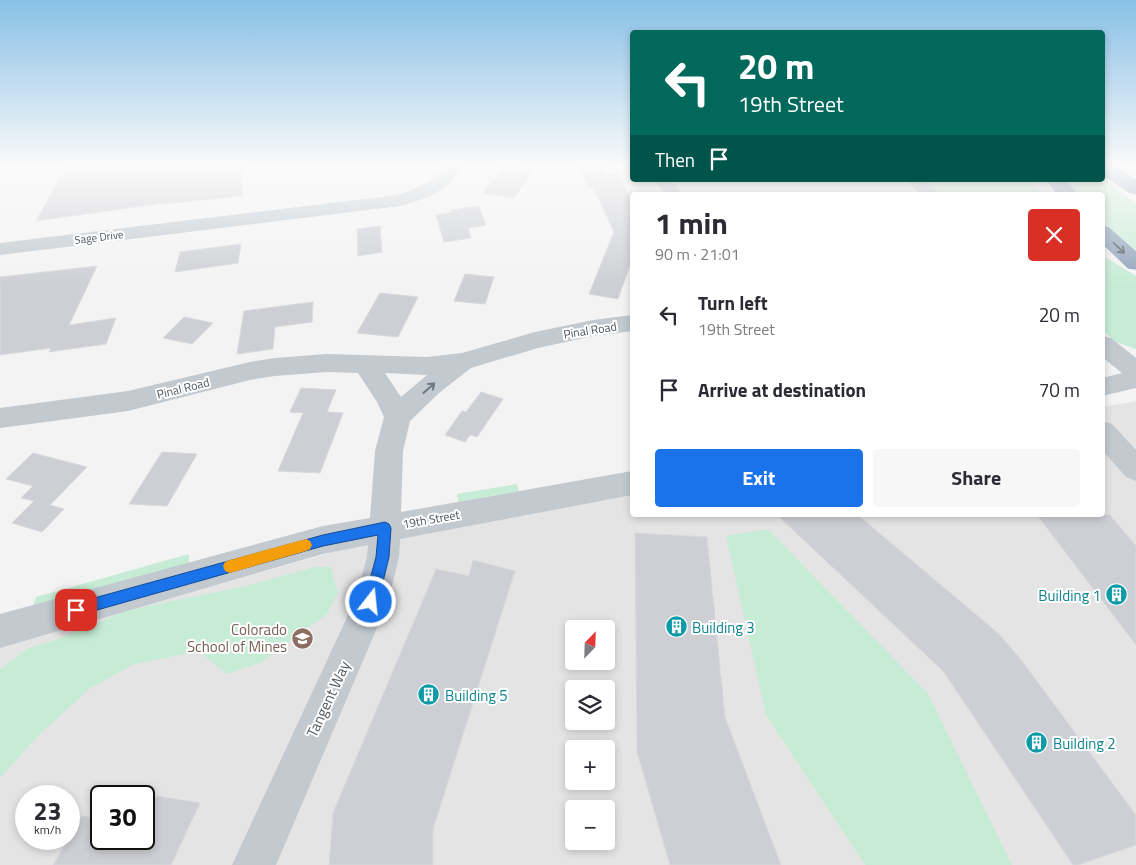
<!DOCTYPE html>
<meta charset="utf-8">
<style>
body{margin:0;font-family:"Titillium Web",sans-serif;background:#f7f7f7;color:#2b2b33;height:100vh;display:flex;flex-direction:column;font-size:19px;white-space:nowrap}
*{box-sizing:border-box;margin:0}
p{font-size:16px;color:#7c7c81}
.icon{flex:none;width:28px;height:28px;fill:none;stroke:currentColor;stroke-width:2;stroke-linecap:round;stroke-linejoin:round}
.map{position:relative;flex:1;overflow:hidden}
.drawer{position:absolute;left:630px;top:192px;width:475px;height:325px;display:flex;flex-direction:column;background:#fff;border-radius:5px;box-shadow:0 2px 8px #0003}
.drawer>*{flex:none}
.guide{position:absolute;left:630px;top:30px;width:475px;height:152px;border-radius:5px;box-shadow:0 2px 8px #0003;background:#00695c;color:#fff;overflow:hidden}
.needle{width:32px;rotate:23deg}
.fabs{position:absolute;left:565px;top:620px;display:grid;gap:10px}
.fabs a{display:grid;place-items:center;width:50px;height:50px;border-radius:5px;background:#fff;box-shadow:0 2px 8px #0003;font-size:25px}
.speed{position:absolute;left:15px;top:785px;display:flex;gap:10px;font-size:25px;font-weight:700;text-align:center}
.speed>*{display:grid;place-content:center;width:65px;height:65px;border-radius:50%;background:#fff;box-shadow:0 2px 8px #0003;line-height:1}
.speed small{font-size:12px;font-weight:400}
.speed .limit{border:2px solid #111;border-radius:8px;background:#fff;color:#111}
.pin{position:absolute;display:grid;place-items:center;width:42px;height:42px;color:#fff;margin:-21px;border-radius:10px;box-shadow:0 2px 8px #0006}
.me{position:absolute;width:55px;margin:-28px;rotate:16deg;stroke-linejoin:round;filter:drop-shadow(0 0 4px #0008)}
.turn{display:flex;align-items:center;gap:18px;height:105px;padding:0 25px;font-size:22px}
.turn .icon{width:65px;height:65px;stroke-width:2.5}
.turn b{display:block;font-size:35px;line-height:42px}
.then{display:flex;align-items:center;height:48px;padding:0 25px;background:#0003;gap:10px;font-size:19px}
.round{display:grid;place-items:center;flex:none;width:52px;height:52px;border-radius:5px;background:#f7f7f7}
.headline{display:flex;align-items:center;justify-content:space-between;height:85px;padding:0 25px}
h1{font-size:30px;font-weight:700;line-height:38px}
.action{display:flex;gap:10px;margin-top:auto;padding:10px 25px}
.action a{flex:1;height:58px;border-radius:5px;background:#1a73e8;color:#fff;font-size:20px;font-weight:700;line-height:58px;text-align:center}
.action a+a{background:#f7f7f7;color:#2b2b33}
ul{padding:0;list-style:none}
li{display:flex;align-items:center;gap:15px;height:75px;padding:0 25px}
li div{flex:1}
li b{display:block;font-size:19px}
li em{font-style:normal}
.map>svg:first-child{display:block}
</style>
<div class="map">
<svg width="1136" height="865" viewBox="0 0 1136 865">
<rect width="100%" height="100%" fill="#f4f3f3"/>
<path fill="#e5e4e4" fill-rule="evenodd" d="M1136 401V865H0V647L354 546 632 493V515H1102L1103 407ZM574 629H606V661H574ZM574 689H606V721H574ZM574 749H606V781H574ZM26 796H69V839H26ZM101 796H144V839H101ZM574 809H606V841H574Z"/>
<g fill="#c7ecd6">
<path d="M1103 178 1136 204V256L1103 224 1102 195H1076L1062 180H1102Z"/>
<path d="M925 180H1031L1044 195H942Z"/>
<path d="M1102 255 1136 276V349L1116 342 1103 331Z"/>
<path d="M517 484 519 491 458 502 457 494Z"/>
<path d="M768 529 928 694 1012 865H865L766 715 726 536Z"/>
<path d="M189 554V564L33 607 36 597Z"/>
<path d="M315 567H331L338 593 327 614 290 641 260 663 226 674 199 651 134 664 89 689 36 738 0 778V670L26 649 61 638 126 611 246 586Z"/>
</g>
<g fill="#cdcfd4" stroke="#d7d9dd">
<path d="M68 164H241L242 196 164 204V203L36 221Z"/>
<path d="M601 164 606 175 618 173 629 195 632 189V270L630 265 618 299 589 294 614 232 593 187 589 188 579 166Z"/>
<path d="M504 166 533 171 514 198 483 193Z"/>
<path d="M479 206 486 225 468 228 471 238 444 242 436 215 452 212 451 210Z"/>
<path d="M380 226 382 252 358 256 357 229Z"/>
<path d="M241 244 238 263 175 272 180 252Z"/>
<path d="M97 266 69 325 116 318 106 344 49 352 51 348 0 355V277Z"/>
<path d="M465 274 494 277 485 304 454 301Z"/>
<path d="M380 293 418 297 398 337 357 333Z"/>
<path d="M313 302 312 322 275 327 273 349 237 354 244 311Z"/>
<path d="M184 317 213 323 192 344 163 338Z"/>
<path d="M301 388 336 390 327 412 343 413 320 473 278 471 303 413 290 412Z"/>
<path d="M481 392 503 399 477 437 470 435 465 442 445 435 462 411 466 412Z"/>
<path d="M162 452 197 454 167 506 129 504Z"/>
<path d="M33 453 87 467 50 505 64 509 42 532 12 523 34 501 21 498 33 486 6 479Z"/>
<path d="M777 515H858L999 634 1022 661 1136 815V845L1078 865H1073L943 671Z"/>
<path d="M1037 515H1110L1136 546V645Z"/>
<path d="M635 533 707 537 725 717 781 865H670L637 752Z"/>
<path d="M473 560 515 571 433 829V865H329L333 813 436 569 469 576Z"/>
<path d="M157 796 200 803 171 865H53L82 816 101 819V839H144V818Z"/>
</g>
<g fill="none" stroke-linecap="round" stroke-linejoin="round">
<defs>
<g id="highway">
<path d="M1102 164H1112L1136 180V194L1129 192 1102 174Z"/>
<path d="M1047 180H1066L1078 195H1059Z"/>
<path d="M1102 226 1109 228 1136 252V269L1128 268 1102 243Z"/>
</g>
</defs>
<use href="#highway" stroke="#7b8fa7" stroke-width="1"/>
<g fill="#c2c9cf" fill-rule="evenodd">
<path d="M445 164H463C452 190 426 199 400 206L0 255V243L397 195C415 188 436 183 445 164Z"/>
<path d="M654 180H672L683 195H665Z"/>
<path d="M906 180H926L941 195H921Z"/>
<path d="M632 315V331L593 336 538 348 471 368 439 393 410 421 403 451 401 512 632 471V495L400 539 399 557 388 602 276 865H232L355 600 367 557 368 545 323 554 0 648V614L323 526 370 518 375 451 384 417 377 402 358 373 327 372 275 376 250 380 128 411 0 428V408L128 391 250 362 275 358 327 354 427 357 462 353 535 332 593 320ZM385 373 427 375 401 397Z"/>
<path d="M1102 336 1111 338 1136 358V388L1102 396V378L1122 373 1102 357Z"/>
<path d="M1102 421 1112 424 1136 450V481L1126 477 1102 450Z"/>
</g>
<use href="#highway" fill="#90a3bb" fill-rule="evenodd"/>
</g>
<defs><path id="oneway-shaft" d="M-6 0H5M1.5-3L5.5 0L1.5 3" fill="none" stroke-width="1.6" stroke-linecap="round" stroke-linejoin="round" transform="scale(1.25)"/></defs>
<use stroke="#535d67" href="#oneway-shaft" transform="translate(1119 248) rotate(43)"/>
<use stroke="#6f7880" href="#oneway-shaft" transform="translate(429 388) rotate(-41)"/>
<linearGradient id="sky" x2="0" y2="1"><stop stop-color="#88c0e6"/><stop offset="0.58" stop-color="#fafafa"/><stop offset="1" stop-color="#fafafa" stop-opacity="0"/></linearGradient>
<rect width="1136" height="285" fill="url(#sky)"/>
<path fill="#1a73e8" stroke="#114b97" d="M385 522 389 524 391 528 389 557 378 602 376 607 371 609 366 607 364 602 376 557 378 535 323 546 76 616 71 614 69 610 71 605 76 603 323 535Z"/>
<path fill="#f59e0b" d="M306 539 310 541 312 545 310 549 306 551 230 573 225 571 223 566 225 562 230 560Z"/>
<defs>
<symbol id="building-disc" viewBox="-11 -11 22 22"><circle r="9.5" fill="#0f9aa8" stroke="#fff"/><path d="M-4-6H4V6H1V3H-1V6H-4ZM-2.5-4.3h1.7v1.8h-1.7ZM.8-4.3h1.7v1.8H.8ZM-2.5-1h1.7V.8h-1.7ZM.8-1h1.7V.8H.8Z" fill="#fff"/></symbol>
<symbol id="university-disc" viewBox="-11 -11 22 22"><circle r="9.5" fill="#8d6e63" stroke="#fff"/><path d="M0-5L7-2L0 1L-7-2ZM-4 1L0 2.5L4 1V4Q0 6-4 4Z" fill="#fff"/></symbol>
</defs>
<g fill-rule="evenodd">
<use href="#building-disc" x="1104" y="582" width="25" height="25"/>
<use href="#building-disc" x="664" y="614" width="25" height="25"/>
<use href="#university-disc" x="290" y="626" width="25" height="25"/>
<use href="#building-disc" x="416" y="682" width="25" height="25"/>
<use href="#building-disc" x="1024" y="730" width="25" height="25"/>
</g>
<g text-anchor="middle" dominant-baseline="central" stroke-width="4" stroke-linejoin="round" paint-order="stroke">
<g font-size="11" fill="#4c555e" stroke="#fff">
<text transform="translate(99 237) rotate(-7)">Sage Drive</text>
</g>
<g font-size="12" fill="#4c555e" stroke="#fff">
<text transform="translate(590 330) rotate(-9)">Pinal Road</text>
<text transform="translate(183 388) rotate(-14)">Pinal Road</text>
<text transform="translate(431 519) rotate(-10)">19th Street</text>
</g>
<g font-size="15" fill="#0d838f" stroke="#fff" text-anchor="start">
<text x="1101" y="595" text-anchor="end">Building 1</text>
<text x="692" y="627">Building 3</text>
<text x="445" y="695">Building 5</text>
<text x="1053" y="743">Building 2</text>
</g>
<g font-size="15" fill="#785e54" stroke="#fff" text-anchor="end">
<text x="287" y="629">Colorado<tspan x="287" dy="17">School of Mines</tspan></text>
</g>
<g font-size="15" fill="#4c555e" stroke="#fff">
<text transform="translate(328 699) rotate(-65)">Tangent Way</text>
</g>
</g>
</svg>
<div class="fabs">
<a><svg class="needle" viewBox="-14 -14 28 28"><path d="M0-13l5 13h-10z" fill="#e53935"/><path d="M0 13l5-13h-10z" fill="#7c7c81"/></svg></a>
<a><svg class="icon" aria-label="layers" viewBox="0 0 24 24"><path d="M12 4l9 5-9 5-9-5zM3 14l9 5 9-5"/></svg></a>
<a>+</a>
<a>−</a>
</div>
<div class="speed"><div>23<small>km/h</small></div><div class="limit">30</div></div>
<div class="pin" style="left:76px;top:610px;background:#d93025"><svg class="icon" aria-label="arrive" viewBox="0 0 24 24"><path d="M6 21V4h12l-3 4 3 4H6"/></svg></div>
<svg class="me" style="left:371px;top:602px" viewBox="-20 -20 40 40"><circle r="17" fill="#1a73e8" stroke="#fff" stroke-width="3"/><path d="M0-11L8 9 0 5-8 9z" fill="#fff"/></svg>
<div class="guide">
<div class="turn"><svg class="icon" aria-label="left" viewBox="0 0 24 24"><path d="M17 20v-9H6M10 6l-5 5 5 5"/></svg><div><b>20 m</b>19th Street</div></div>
<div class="then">Then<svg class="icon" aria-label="arrive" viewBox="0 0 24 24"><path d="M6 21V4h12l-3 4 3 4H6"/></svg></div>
</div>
<section class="drawer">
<div class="headline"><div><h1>1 min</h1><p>90 m · 21:01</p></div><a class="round" style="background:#d93025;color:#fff"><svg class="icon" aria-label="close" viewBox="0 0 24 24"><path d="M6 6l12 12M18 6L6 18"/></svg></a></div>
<ul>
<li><svg class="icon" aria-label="left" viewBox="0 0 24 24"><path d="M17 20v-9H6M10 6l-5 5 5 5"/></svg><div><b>Turn left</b><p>19th Street</p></div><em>20 m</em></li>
<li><svg class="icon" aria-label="arrive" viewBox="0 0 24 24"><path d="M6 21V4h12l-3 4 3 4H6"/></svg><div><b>Arrive at destination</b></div><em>70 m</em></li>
</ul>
<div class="action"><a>Exit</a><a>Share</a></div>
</section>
</div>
